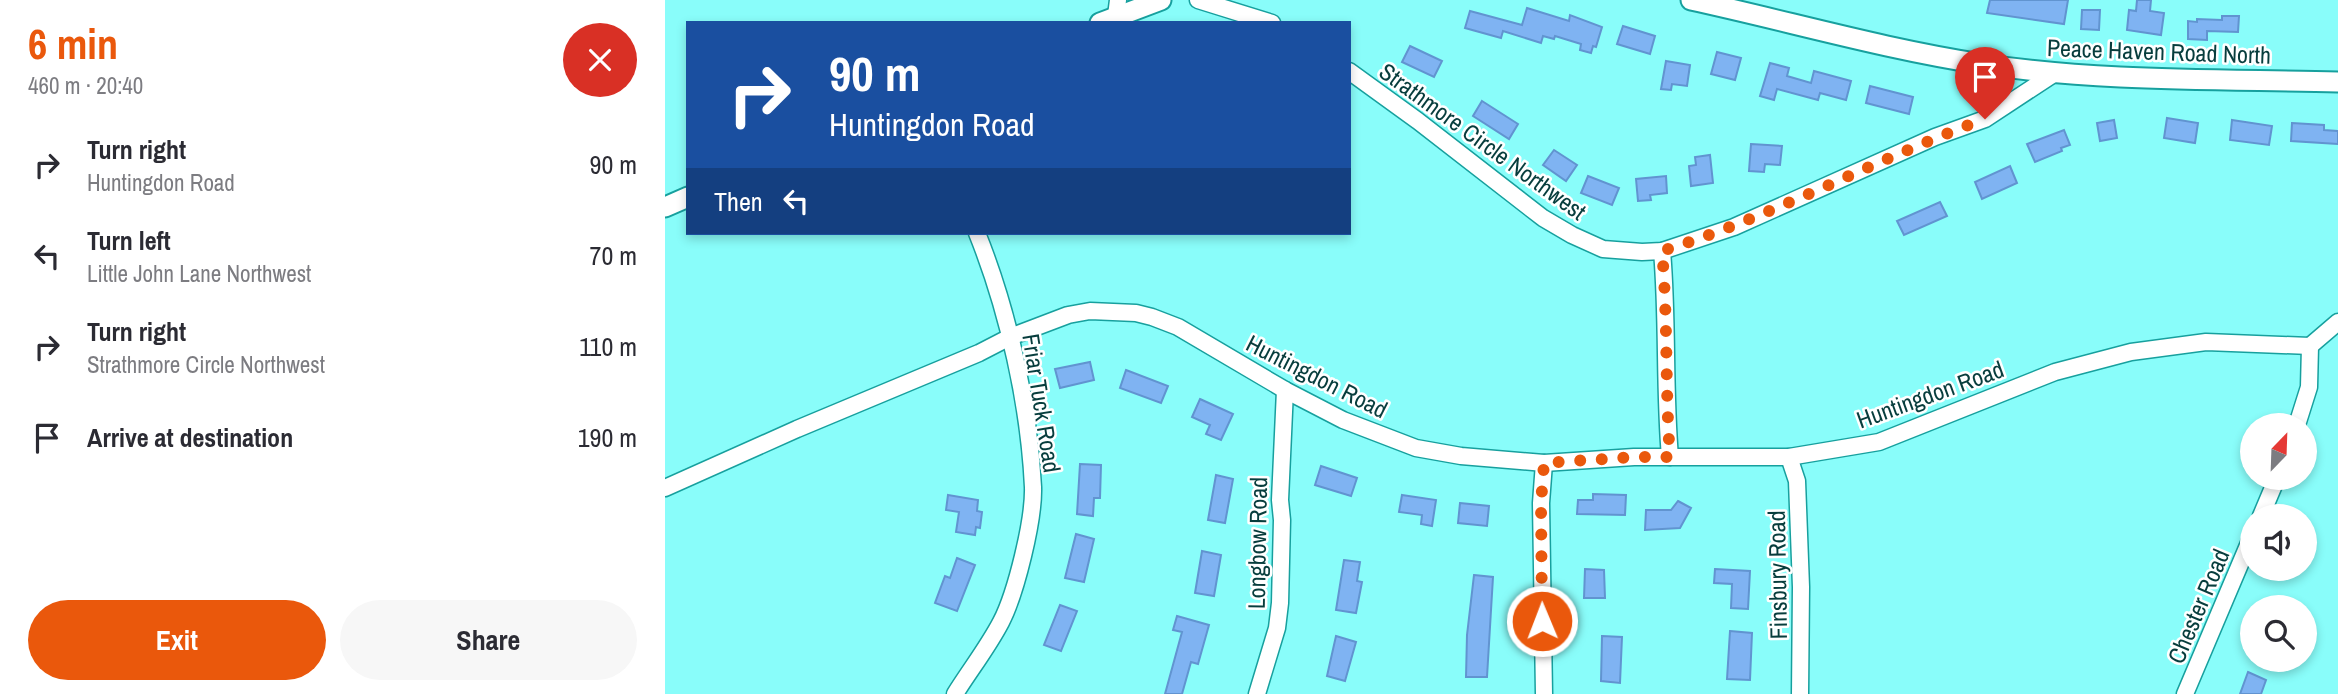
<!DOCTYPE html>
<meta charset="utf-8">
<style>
body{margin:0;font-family:"Archivo Narrow",sans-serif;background:#f7f7f7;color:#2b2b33;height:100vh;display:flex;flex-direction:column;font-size:26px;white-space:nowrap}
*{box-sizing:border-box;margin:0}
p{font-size:23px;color:#7c7c81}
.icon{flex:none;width:38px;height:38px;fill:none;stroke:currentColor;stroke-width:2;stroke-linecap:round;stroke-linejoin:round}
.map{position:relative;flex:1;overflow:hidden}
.details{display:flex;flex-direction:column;background:#fff;width:665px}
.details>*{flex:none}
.banner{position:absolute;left:21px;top:21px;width:665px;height:214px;border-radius:0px;box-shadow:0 4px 10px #0003;background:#1a4fa0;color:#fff;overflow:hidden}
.needle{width:46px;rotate:23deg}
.buttons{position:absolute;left:1575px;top:413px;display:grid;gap:14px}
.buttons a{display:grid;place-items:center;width:77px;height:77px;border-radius:50%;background:#fff;box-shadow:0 4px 10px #0003;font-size:35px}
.pin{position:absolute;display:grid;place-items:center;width:60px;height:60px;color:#fff;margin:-72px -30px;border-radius:50% 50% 50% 0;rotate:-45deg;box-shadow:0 0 7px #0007}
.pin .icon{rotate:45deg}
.me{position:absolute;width:77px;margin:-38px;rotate:359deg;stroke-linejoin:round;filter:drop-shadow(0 0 5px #0008)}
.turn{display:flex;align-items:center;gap:24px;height:147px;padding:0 28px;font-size:32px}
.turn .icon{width:91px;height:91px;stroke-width:2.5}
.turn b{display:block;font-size:49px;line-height:60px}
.then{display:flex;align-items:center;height:66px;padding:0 28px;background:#0003;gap:14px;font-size:26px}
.round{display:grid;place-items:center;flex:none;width:74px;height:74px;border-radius:37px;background:#f7f7f7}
.head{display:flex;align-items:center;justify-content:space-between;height:119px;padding:0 28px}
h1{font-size:42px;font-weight:700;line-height:52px;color:#ea580c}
.primary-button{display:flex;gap:14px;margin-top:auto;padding:14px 28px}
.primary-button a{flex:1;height:80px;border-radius:42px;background:#ea580c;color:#fff;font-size:28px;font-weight:700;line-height:80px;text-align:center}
.primary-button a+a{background:#f7f7f7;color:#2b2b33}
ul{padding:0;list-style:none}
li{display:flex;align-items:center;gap:21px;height:91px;padding:0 28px}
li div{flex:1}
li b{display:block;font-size:26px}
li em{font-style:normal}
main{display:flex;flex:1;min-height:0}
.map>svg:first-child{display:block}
</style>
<main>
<section class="details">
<div class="head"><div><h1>6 min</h1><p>460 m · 20:40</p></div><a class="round" style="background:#d93025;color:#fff"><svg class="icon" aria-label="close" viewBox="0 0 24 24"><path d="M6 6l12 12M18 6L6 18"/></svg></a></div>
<ul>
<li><svg class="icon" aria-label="right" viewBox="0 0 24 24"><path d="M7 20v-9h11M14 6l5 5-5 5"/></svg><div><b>Turn right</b><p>Huntingdon Road</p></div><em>90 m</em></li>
<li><svg class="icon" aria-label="left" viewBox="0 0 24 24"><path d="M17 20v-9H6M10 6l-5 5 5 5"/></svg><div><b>Turn left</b><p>Little John Lane Northwest</p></div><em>70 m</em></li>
<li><svg class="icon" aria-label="right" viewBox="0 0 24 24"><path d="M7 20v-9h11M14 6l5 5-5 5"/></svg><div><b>Turn right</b><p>Strathmore Circle Northwest</p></div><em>110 m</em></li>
<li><svg class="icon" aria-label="arrive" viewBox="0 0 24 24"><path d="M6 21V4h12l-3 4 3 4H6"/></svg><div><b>Arrive at destination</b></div><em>190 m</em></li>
</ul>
<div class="primary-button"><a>Exit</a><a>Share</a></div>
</section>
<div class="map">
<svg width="1673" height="694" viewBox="0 0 1673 694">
<rect width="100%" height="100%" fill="#89fdfa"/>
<g fill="#7fb3f2" stroke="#6194d0" stroke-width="2">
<path d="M1325 0H1403L1399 24 1322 13Z"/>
<path d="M1472 0H1486L1485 11 1499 13 1496 35 1462 30 1464 10 1471 11Z"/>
<path d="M862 8 904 21 905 15 937 27 931 47 928 46 926 53 915 50 916 44 890 36 889 39 878 36 876 43 838 31 836 38 800 28 805 11 857 25Z"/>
<path d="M1417 10H1435L1434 30 1416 29Z"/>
<path d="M1557 16H1574L1573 32 1542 31V40L1523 39V21L1532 22V19L1557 20Z"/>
<path d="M958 26 990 36 985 54 952 44Z"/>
<path d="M745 46 777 61 769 77 737 62Z"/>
<path d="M1052 52 1076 58 1070 80 1046 74Z"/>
<path d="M1001 61 1025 65 1022 86 1007 84 1006 90 996 89Z"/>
<path d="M1105 63 1124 68 1122 76 1146 83 1149 71 1186 81 1181 100 1155 93 1153 100 1112 89 1109 100 1095 96Z"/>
<path d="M1205 86 1248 97 1244 114 1201 103Z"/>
<path d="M817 101 853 124 844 139 808 116Z"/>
<path d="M1502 118 1533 123 1530 143 1499 138Z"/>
<path d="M1449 120 1452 138 1435 141 1432 123Z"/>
<path d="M1567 120 1607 126 1604 145 1565 140Z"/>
<path d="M1627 123 1659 125V130L1673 131V144L1626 141Z"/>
<path d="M1399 130 1405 145 1396 148 1397 151 1370 162 1362 144Z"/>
<path d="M1086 144 1117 146 1115 165 1100 164 1099 172 1084 171Z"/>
<path d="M889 150 912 165 901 181 878 165Z"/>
<path d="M1045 155 1048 183 1026 186 1024 166 1031 165 1030 157Z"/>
<path d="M1345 166 1352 183 1317 199 1310 182Z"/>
<path d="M923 176 954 188 947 205 916 193Z"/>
<path d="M1001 176 1002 193 985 195 986 200 973 201 971 179Z"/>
<path d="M1275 202 1282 216 1239 235 1232 221Z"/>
<path d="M425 362 429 380 395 388 390 369Z"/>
<path d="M461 370 503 386 496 403 455 388Z"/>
<path d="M535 399 568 414 556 440 541 434 545 425 527 417Z"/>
<path d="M415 464 436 465 435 498H429L428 516 412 514Z"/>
<path d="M656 466 692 478 686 496 650 485Z"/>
<path d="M551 475 568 479 560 523 543 520Z"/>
<path d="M928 494 961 495 960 515 912 514 913 500H928Z"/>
<path d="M283 495 313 500 312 511 317 512 315 528 311 527 310 535 291 532 294 512 281 510Z"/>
<path d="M737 495 771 500 767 526 756 524 757 515 734 512Z"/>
<path d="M1013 501 1026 508 1015 528 980 530 981 510H1006Z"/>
<path d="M795 503 824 506 822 526 793 523Z"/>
<path d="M411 534 429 539 419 582 400 578Z"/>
<path d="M537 551 556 555 549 596 530 593Z"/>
<path d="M292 558 310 565 292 611 270 603 280 576 285 578Z"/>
<path d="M679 560 695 562 692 581 697 582 691 613 671 610Z"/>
<path d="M920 569 939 570 940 598H919Z"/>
<path d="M1050 569 1085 571 1083 609 1066 608 1067 584 1049 583Z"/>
<path d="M809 575 828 577 822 677H801L802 635Z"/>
<path d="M395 605 412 611 396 651 379 645Z"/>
<path d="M512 616 544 625 533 664 526 662 517 694H500L517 632 508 630Z"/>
<path d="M1065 631 1087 633 1085 680 1062 679Z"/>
<path d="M671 636 691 642 680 681 662 676Z"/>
<path d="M937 636 957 637 955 683 936 681Z"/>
<path d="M1583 672 1601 680 1596 694H1575Z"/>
</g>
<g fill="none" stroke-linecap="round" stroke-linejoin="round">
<defs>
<g id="minor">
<path d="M533 0 607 23"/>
<path d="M451 16 453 0"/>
<path d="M684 71 753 121 878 218 907 235 938 249 977 252 997 251 1069 227 1270 137 1320 119 1390 73"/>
<path d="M997 251C1003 320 999 388 1005 457"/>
<path d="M1632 425 1644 387 1645 346 1673 322"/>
<path d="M1124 457 1132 481 1136 587 1135 694"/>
<path d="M879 463 876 503 879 694"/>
<path d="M0 488 132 429 314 353 345 337 403 315 425 311 471 313 487 317 513 327 620 390 678 420 751 448 796 456 879 463 969 457H1124L1214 442 1390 372 1466 352 1541 342 1645 346"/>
<path d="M1596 516 1612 478"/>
<path d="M290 694C305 670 323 647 336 622 351 593 369 520 368 487 364 404 343 310 312 233"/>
<path d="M592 694 612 628 615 603 617 520 615 500 620 390"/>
<path d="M1520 694 1587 536"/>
</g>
<g id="major">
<path d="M1026 0C1123 21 1219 49 1317 64 1435 82 1555 79 1673 82"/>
<path d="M435 23 496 0"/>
<path d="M0 207 23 197"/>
</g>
</defs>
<use href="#minor" stroke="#17a09e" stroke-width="19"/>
<use href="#major" stroke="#17a09e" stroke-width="23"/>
<use href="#minor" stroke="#fff" stroke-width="16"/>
<use href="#major" stroke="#fff" stroke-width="19"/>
</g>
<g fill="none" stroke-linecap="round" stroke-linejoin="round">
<path stroke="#ea580c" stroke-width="12" stroke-dasharray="0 21.6" d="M877 621 876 503 879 463 969 457H1005C1000 388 1003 320 997 251 1109 216 1211 159 1320 119"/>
</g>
<g text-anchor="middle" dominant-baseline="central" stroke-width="5" stroke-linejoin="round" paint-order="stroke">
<g font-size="24" fill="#073d3d" stroke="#fff">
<text transform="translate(1494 51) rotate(2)">Peace Haven Road North</text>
<text transform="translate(818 141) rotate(36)">Strathmore Circle Northwest</text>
<text transform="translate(652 376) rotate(27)">Huntingdon Road</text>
<text transform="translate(1265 394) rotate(-20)">Huntingdon Road</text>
<text transform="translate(377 403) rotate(81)">Friar Tuck Road</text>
<text transform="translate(592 543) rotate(-89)">Longbow Road</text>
<text transform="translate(1112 575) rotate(-91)">Finsbury Road</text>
<text transform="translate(1533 606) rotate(-67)">Chester Road</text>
</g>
</g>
</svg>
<div class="buttons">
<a><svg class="needle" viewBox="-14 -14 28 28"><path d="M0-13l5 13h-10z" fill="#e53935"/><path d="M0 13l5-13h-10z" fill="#7c7c81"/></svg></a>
<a><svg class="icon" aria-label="sound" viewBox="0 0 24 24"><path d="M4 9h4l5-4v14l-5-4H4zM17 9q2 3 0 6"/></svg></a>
<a><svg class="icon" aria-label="search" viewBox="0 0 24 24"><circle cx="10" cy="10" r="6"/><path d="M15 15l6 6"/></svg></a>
</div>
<div class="pin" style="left:1320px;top:119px;background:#d93025"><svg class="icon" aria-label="arrive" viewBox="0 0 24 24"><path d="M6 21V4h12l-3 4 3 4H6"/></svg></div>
<svg class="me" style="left:877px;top:621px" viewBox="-20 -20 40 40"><circle r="17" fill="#ea580c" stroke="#fff" stroke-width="3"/><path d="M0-11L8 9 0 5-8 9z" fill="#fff"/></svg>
<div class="banner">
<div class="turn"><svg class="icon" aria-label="right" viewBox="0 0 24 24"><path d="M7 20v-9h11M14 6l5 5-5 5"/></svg><div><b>90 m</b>Huntingdon Road</div></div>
<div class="then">Then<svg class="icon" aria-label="left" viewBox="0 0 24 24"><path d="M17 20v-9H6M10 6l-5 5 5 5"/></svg></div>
</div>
</div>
</main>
